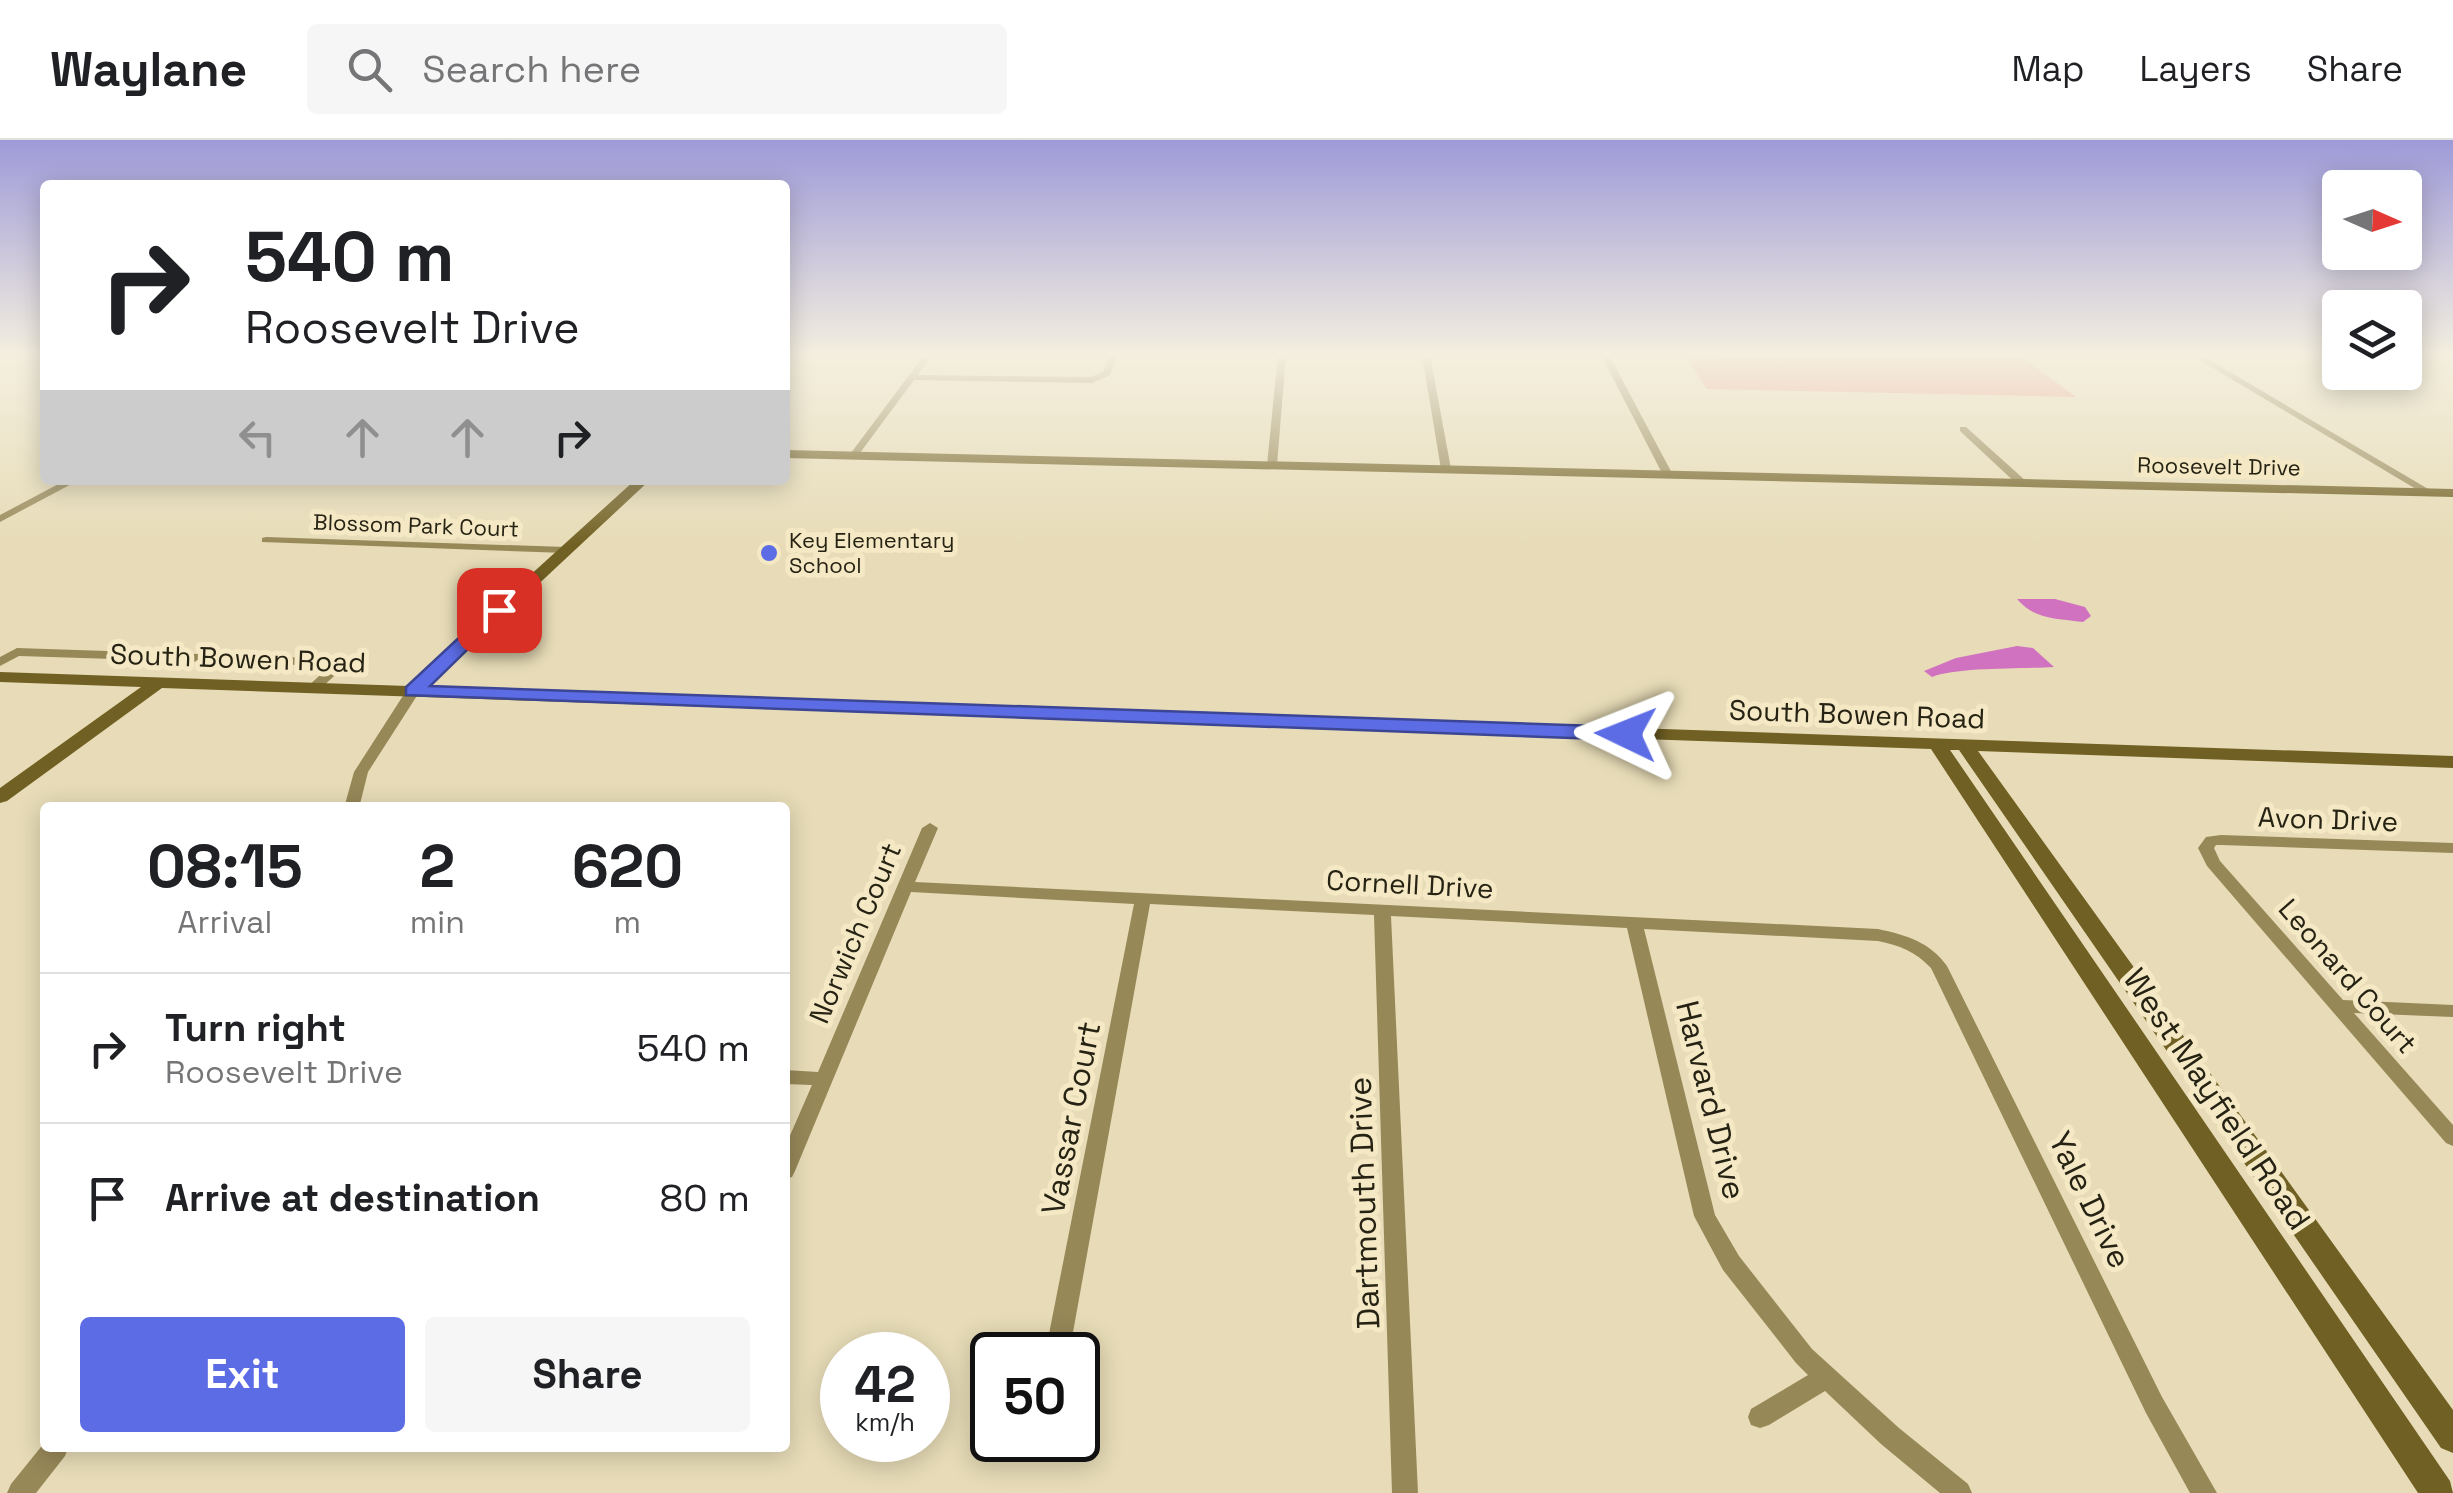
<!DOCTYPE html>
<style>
body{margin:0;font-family:"Space Grotesk",sans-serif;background:#f6f6f6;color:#202124;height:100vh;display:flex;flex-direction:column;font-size:38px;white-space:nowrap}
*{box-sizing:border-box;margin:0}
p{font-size:32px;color:#757577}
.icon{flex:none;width:55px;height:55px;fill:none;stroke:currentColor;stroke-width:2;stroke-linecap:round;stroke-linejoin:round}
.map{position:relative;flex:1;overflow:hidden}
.side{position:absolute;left:40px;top:662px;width:750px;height:650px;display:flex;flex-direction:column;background:#fff;border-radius:10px;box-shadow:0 5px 25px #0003}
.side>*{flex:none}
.guide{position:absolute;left:40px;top:40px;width:750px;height:305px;border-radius:10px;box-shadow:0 5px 25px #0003;background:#fff;color:#202124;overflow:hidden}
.needle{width:65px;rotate:93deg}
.buttons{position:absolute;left:2322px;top:30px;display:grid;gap:20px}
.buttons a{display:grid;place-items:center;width:100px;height:100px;border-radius:10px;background:#fff;box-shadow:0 5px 25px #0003;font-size:50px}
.speed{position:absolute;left:820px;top:1192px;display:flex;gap:20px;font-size:50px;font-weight:700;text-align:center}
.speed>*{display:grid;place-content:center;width:130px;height:130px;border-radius:50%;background:#fff;box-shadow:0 5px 25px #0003;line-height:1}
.speed small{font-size:25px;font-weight:400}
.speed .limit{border:5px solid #111;border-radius:15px;background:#fff;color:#111}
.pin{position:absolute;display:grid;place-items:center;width:85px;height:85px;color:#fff;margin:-42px;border-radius:20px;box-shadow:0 5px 15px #0006}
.me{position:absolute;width:110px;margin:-55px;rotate:272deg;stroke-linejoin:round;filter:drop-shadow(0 0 8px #0008)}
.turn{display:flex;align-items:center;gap:35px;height:210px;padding:0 40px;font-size:45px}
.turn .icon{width:130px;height:130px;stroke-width:2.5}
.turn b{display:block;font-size:70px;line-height:85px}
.lanes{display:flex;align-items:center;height:95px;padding:0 40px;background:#0003;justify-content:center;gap:50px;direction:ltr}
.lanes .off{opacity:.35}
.eta{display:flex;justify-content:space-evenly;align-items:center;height:170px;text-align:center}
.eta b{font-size:60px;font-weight:700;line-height:70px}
.primary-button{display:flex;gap:20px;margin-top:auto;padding:20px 40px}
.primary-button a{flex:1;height:115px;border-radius:10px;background:#5c6ce4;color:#fff;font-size:40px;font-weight:700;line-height:115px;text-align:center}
.primary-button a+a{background:#f6f6f6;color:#202124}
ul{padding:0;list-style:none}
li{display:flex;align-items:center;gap:30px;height:150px;padding:0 40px;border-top:2px solid #e0e0e0}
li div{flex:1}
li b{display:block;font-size:38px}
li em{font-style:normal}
header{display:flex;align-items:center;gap:60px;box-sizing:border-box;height:140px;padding:0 50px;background:#fff;border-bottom:2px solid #e0e0e0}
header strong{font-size:48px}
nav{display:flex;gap:55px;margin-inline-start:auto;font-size:35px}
.search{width:700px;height:90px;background:#f6f6f6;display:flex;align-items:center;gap:25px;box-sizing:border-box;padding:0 35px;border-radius:10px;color:#757577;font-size:38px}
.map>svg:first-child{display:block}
</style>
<header>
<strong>Waylane</strong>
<div class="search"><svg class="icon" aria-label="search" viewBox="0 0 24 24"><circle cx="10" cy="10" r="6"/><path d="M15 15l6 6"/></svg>Search here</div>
<nav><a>Map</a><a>Layers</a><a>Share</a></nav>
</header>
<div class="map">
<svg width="2453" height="1353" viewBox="0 0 2453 1353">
<rect width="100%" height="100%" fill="#e7dcb7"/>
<path fill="#ef9b88" d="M1684 215 2023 218 2076 257 1707 249Z"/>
<g fill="#d072c0">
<path d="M2017 459H2055L2085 467 2091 476 2083 482C2056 478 2035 480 2017 459Z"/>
<path d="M2017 506 2033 508 2054 527C2024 529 1956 527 1932 537L1924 531 1956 518Z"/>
</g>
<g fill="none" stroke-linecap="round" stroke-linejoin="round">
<g fill="#978858" fill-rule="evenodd">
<path d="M924 215H932L918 235 1091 237 1103 232 1110 215H1118L1110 235 1092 243 914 240 857 317H851V313Z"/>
<path d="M1278 215H1286L1277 325 1272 328 1267 325Z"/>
<path d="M1422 215H1430L1451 329 1446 332 1441 329Z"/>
<path d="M1601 215H1609L1673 335 1671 337 1663 335Z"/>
<path d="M2191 215H2201L2435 353 2426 355Z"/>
<path d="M1960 287H1966L2027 342V346H2019L1960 291Z"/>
<path d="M66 340H79L0 382V375Z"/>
<path d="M266 397 566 407 571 410 566 413 262 402V398Z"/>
<path d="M17 508 342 519 348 523 318 551 313 552 306 548 330 526 19 516 0 526V517Z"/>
<path d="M413 547 420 551 368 632 359 668H344L354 632 408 548Z"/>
<path d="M930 683 938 688 915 742 1878 789C1906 795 1930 802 1947 826L2162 1257 2217 1353H2190L2146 1273 1931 828C1916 812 1899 805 1878 801L1644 789 1715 1075 1739 1116 1812 1209 1899 1288 1968 1344 1972 1353H1940L1881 1304 1825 1251 1769 1285 1760 1288 1751 1285 1748 1277 1751 1269 1808 1235 1796 1223 1723 1130 1694 1076 1627 788 1391 776 1418 1353H1392L1374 775 1150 764 1070 1209 1067 1215H1049L1046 1209 1134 764 911 752 795 1031 792 1037 785 1039V1007L812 945 785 944V930L818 932 922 688Z"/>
<path d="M2221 695 2453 703V713L2221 705H2216L2214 708 2220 721 2343 860 2453 865V877L2354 873 2453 985V1006L2446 1003 2207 726 2198 708 2206 697Z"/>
<path d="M45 1302V1308H68L65 1316 36 1353H7L11 1344Z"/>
</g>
<g fill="#716023" fill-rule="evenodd">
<path d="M785 310 2453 349V357L785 318Z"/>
<path d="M635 340H650L428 547 2453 616V628L1978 611 2453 1270V1313L2441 1308 1959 610H1950L2450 1341 2453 1353H2418L1931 609 162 548 7 661 0 663V648L141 547 0 542V532L408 546Z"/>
</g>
</g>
<linearGradient id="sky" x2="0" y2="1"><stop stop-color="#9e9ad8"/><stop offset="0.53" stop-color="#f4efdf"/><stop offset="1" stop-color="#f4efdf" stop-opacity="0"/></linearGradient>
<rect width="2453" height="405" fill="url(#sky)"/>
<path fill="#5c6ce4" stroke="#3c4694" stroke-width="2.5" d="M493 466 508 470 430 546 1626 587 1636 594 1626 600 406 555V547Z"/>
<circle fill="#5c6ce4" stroke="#f4e9c4" stroke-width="4" cx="769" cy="413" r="10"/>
<g text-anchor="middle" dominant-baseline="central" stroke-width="10" stroke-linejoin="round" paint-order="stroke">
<g font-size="22" fill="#262214" stroke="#f4e9c4">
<text transform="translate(2219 326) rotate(1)">Roosevelt Drive</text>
<text transform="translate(416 385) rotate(2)">Blossom Park Court</text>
</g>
<g font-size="22" fill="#262214" stroke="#f4e9c4" text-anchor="start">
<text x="789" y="400">Key Elementary<tspan x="789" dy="25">School</tspan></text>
</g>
<g font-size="28" fill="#262214" stroke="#f4e9c4">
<text transform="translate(238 518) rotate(2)">South Bowen Road</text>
<text transform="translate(1857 574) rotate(2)">South Bowen Road</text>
<text transform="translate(2328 679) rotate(2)">Avon Drive</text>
<text transform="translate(1410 744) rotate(3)">Cornell Drive</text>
<text transform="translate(855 793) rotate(-67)">Norwich Court</text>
<text transform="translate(2348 836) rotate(49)">Leonard Court</text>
</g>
<g font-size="32" fill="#262214" stroke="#f4e9c4">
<text transform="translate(2217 959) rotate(56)">West Mayfield Road</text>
<text transform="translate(1711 960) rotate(76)">Harvard Drive</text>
<text transform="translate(1071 978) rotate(-79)">Vassar Court</text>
<text transform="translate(2090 1060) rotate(64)">Yale Drive</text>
<text transform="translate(1364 1063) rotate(-92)">Dartmouth Drive</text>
</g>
</g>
</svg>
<div class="buttons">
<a><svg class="needle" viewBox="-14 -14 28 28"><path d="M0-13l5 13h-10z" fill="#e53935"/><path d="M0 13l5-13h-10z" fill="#757577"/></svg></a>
<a><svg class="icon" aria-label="layers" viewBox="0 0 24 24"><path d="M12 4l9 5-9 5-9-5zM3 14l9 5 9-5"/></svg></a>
</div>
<div class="speed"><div>42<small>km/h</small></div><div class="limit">50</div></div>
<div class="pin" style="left:499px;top:470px;background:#d93025"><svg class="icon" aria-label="arrive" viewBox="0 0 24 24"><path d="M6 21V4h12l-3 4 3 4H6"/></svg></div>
<svg class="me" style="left:1626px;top:594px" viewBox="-20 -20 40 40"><path d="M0-17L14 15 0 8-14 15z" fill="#5c6ce4" stroke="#fff" stroke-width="4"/></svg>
<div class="guide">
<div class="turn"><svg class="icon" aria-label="right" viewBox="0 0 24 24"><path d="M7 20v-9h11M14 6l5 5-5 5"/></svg><div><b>540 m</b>Roosevelt Drive</div></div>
<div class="lanes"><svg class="icon off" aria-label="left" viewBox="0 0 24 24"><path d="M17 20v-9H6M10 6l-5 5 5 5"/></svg><svg class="icon off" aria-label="ahead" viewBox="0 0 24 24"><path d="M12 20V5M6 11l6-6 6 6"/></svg><svg class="icon off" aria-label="ahead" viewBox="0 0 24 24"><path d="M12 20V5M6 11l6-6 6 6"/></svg><svg class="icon" aria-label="right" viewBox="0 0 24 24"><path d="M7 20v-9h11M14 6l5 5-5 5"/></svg></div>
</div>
<section class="side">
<div class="eta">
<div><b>08:15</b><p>Arrival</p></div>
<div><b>2</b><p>min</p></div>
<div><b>620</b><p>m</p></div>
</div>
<ul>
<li><svg class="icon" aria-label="right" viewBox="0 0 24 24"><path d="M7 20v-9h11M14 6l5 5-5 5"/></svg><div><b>Turn right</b><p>Roosevelt Drive</p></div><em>540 m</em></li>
<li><svg class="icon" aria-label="arrive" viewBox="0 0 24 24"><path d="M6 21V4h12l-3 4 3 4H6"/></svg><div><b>Arrive at destination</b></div><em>80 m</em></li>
</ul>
<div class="primary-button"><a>Exit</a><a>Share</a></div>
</section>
</div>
